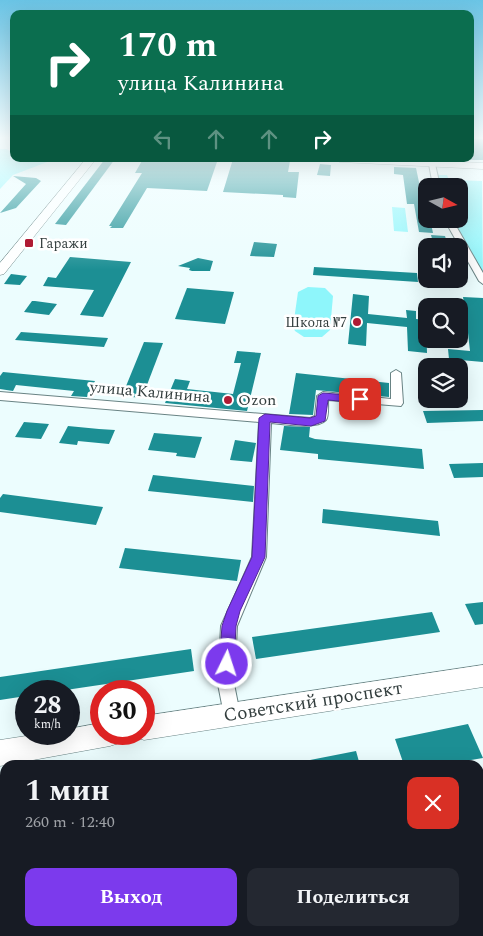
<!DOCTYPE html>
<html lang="ru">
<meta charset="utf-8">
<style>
body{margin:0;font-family:Spectral,serif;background:#242831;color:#f1f3f6;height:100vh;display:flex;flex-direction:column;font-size:19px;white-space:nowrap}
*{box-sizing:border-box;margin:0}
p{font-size:16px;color:#9ea1a6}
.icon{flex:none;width:28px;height:28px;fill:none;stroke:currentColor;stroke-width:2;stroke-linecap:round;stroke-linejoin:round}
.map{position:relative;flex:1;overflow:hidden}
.sheet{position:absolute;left:0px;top:760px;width:484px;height:176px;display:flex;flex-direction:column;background:#171b24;border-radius:15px 15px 0 0;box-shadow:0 5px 20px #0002}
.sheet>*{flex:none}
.banner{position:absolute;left:10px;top:10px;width:464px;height:152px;border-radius:10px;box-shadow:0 5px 20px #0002;background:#0b6e4f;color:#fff;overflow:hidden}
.needle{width:32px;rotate:98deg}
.controls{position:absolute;left:418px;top:178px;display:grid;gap:10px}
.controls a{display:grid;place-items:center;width:50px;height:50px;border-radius:10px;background:#171b24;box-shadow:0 5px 20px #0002;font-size:25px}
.speed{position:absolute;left:15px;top:680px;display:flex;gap:10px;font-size:25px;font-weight:700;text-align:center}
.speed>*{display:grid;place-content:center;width:65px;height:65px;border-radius:50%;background:#171b24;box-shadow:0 5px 20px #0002;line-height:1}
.speed small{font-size:12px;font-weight:400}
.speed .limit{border:8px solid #d22;background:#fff;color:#111}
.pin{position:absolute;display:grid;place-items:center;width:42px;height:42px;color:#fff;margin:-21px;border-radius:10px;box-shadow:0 2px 8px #0006}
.me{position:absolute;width:55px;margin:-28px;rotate:4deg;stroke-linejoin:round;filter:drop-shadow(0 0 4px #0008)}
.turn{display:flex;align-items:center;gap:18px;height:105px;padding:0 25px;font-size:22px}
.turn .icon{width:65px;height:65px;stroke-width:2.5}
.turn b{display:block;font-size:35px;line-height:42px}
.lanes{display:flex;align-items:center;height:48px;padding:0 25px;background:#0003;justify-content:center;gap:25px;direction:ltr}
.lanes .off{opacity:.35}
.round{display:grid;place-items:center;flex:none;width:52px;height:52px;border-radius:10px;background:#242831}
.head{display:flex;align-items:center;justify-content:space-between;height:85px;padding:0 25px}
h1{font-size:30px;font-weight:700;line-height:38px}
.action{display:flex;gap:10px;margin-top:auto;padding:10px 25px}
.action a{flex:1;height:58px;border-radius:10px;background:#7c3aed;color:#fff;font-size:20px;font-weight:700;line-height:58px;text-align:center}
.action a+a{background:#242831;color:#f1f3f6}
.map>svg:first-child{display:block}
</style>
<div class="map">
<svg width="483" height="936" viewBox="0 0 483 936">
<rect width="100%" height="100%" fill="#ecfdfe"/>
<g fill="#8ef6fb">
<path d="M0 149H7L14 154V159H46L50 161 13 175 0 189Z"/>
<path d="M435 175H447L449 180 482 181 483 281 448 219H459V186H437Z"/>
<path d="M392 207 405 208 408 232 394 231Z"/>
<path d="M308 287 325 288 333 296 330 330 322 337H304L295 331 293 327 298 292Z"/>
</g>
<g fill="#1c8f94">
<rect x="470" y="139" width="13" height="21"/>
<path d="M105 159H115L66 225 55 224Z"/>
<path d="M143 159H218L207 191 147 188 123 228H110L112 226H109L142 173H135Z"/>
<path d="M233 159 290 161 288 172H299L296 198 283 197V195L223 192Z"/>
<path d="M320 164 331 165 330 176 317 175Z"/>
<path d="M394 167 416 168 424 206H426V219H430L433 233 419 232 414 204H407L403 175 394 174Z"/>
<path d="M13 176 36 178 41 181 16 208 0 213 26 184Z"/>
<path d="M431 235 445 236 448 246H434Z"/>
<path d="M254 242 277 244 274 257 250 256Z"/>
<path d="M70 257 131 262 103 317 80 315 94 290 43 286 48 277 56 278Z"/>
<path d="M198 258 213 261 210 271H192L189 270 190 268 178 266Z"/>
<path d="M314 267 417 273 418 282 313 275Z"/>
<path d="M11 274 27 276 20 285 4 284Z"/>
<path d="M187 288 234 292 225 324 175 319Z"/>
<path d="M353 294 369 296 368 314 407 318 406 310 416 311V319L426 320 427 353 408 351 407 327 367 323 366 346 348 344Z"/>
<path d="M463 297 483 298V362L449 359 448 349 470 351 468 333 459 332V323H467Z"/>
<path d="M32 301H35L57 304 49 315 24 312Z"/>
<path d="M21 332 108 338 104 347 15 340Z"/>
<path d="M144 342 163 343 142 398 122 396Z"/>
<path d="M237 351 261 353 247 411 165 403 175 379 190 381 187 389 233 394 241 363H234Z"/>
<path d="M3 372 95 381 87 397 71 396 74 391 16 385 13 391 0 389V376Z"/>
<path d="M296 373 389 383V397L316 390 313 415 289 414Z"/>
<path d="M483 410V421L427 423 423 411Z"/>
<path d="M24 422 49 424 41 439 15 437Z"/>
<path d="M68 426 99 429 115 430 109 444 78 441 77 445 59 443Z"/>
<path d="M284 426 310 427 309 437 315 439 422 449 424 469 318 459V454L280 450Z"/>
<path d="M154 433 202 437 195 458 176 456 177 453 148 450Z"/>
<path d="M235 440 256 443 252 462 230 460Z"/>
<path d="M483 463V477L454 478 449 464Z"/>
<path d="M153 475 254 486 253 502 148 491Z"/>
<path d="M3 494 103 507 96 525 0 512V498Z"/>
<path d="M323 509 438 521 440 536 322 523Z"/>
<path d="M125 548 241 560 237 581 119 568Z"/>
<path d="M483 602V624L475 625 465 604Z"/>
<path d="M432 612 440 632 256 659 252 637Z"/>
<path d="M191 649 194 671 59 691H26V696L0 700V677Z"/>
<path d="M468 724 483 758 459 762 461 765H404L395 739Z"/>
<path d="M356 751 360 765H306L305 761Z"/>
</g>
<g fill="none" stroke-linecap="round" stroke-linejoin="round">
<defs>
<g id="street">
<path d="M432 162 435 164 440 186H433L429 164Z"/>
<path d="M444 219H452L483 273V284L479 281Z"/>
<path d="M396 370 401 373 403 403 401 406 328 400C328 405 329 416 326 420 317 430 283 424 271 423L266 557 237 626 234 684 240 714 237 720 231 723 225 720 218 684 221 626 252 557 259 422 0 400V392L310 418 315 416 317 396 323 392 391 399V373Z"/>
</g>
<g id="secondary">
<path d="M86 159H96L4 274 0 275V263Z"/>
<path d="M336 159H391L483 163V169L340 162Z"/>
<path d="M483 665V687L144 740 135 737 134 734H144V716Z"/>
<path d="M101 723V734H122L119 743 110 746 0 766V740L39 734H69V729Z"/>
</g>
</defs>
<use href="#street" stroke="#698384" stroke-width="2"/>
<use href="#secondary" stroke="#698384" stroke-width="1"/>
<use href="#street" fill="#fff" fill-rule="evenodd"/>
<use href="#secondary" fill="#fff" fill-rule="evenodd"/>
</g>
<linearGradient id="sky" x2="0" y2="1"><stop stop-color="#6ac4e5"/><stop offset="0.51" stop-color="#f6feff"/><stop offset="1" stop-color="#f6feff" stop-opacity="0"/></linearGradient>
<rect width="483" height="270" fill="url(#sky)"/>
<path fill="#7c3aed" stroke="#51269a" d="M323 393 360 396 365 399 360 403 328 400 325 421 311 426 270 422 265 557 240 611 236 626 234 664 232 669 227 671 222 669 219 664 222 626 227 611 252 557 259 418 265 414 310 418 316 416 318 396Z"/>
<g fill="#af1b34" stroke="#fff" stroke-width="2">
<rect x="24" y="238" width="10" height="10" rx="2.5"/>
<circle cx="357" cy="322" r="5"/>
<circle cx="228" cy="400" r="5"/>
</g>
<g text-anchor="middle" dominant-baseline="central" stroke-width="5" stroke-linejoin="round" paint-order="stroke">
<g font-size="14" fill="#333e3e" stroke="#fff" text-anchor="start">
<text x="39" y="243">Гаражи</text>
<text x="347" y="322" text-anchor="end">Школа №7</text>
</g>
<g font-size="16" fill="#333e3e" stroke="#fff">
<text transform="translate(150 392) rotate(5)">улица Калинина</text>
</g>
<g font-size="16" fill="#333e3e" stroke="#fff" text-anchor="start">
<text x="238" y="400">Ozon</text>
</g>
<g font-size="19" fill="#333e3e" stroke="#fff">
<text transform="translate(313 702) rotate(-9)">Советский проспект</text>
</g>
</g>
</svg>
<div class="controls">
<a><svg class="needle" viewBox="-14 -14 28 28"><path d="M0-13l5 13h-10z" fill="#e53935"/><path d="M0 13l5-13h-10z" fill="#9ea1a6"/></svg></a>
<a><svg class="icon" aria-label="sound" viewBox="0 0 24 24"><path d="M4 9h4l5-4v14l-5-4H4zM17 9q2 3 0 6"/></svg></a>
<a><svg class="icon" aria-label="search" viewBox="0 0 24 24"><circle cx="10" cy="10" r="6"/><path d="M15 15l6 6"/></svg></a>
<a><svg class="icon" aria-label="layers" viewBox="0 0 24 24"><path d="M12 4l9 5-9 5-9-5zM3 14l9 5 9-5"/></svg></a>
</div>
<div class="speed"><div>28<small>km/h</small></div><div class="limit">30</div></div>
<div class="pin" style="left:360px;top:399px;background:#d93025"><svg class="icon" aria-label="arrive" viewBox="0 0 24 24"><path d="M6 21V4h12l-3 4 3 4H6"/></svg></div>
<svg class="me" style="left:227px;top:664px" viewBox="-20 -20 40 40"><circle r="17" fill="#7c3aed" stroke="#fff" stroke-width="3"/><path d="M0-11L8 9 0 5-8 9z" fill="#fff"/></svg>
<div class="banner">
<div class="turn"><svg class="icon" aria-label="right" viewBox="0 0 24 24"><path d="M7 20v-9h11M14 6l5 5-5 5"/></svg><div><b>170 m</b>улица Калинина</div></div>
<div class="lanes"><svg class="icon off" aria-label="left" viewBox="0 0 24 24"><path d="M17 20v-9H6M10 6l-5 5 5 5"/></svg><svg class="icon off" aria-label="ahead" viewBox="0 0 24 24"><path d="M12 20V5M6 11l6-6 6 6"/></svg><svg class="icon off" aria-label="ahead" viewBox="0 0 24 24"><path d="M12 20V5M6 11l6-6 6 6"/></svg><svg class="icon" aria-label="right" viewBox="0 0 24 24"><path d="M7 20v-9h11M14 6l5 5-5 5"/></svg></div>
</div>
<section class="sheet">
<div class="head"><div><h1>1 мин</h1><p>260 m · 12:40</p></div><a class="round" style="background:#d93025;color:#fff"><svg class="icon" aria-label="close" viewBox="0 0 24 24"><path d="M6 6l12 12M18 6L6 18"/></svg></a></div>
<div class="action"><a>Выход</a><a>Поделиться</a></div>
</section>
</div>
